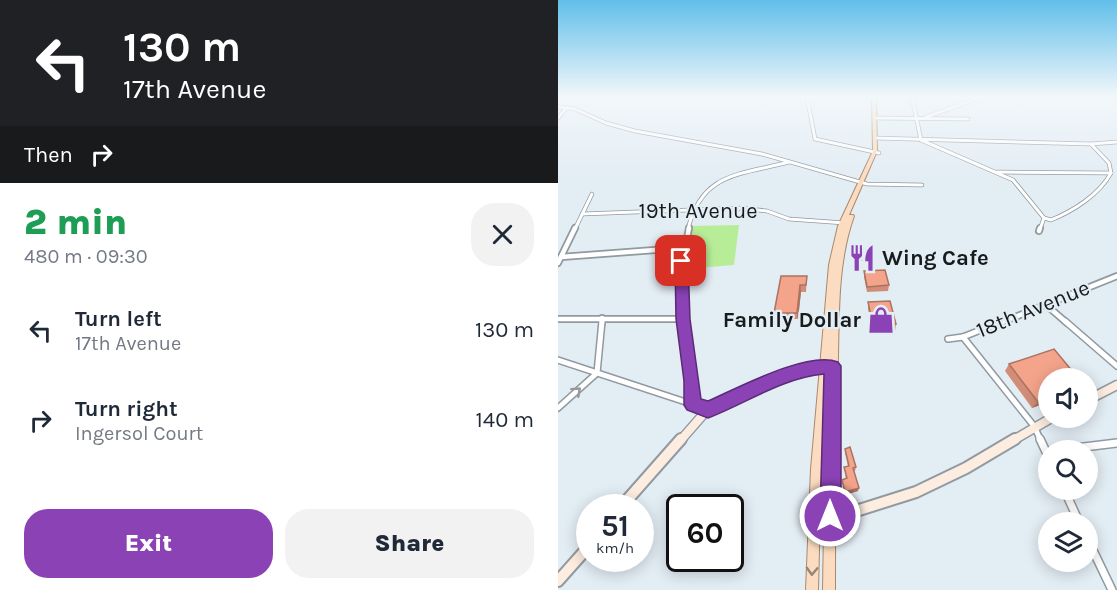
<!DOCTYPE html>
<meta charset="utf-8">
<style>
body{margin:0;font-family:Karla,sans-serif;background:#f2f2f3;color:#1f2937;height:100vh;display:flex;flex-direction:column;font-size:22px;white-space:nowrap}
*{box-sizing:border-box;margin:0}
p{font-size:20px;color:#747a83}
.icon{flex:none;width:33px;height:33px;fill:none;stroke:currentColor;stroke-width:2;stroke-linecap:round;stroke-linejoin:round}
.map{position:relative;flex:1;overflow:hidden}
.panel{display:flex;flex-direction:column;background:#fff;width:558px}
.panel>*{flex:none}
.guide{background:#202124;color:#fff;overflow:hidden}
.tools{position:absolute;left:480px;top:368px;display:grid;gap:12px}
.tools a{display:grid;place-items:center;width:60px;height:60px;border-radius:50%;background:#fff;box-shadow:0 3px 15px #0003;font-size:30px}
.speed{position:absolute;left:18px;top:494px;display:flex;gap:12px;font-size:30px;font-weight:700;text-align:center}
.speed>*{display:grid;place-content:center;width:78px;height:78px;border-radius:50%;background:#fff;box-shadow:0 3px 15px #0003;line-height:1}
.speed small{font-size:15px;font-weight:400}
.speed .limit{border:3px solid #111;border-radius:9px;background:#fff;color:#111}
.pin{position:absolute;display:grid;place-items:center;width:51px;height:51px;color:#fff;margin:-26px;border-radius:12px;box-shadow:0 3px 9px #0006}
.me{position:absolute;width:66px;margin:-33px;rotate:0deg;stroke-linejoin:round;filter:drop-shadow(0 0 4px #0008)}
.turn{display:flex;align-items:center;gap:21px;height:126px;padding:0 24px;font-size:27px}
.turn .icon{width:78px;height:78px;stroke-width:2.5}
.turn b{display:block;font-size:42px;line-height:51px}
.then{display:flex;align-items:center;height:57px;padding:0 24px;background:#0003;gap:12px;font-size:22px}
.round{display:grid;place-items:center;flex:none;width:63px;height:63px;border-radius:24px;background:#f2f2f3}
.overview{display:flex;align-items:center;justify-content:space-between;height:102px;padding:0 24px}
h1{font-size:36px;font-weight:800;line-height:45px;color:#1e9e55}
.action{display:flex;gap:12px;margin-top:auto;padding:12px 24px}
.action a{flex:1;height:69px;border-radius:24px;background:#8a42b5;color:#fff;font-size:24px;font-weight:800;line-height:69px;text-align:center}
.action a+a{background:#f2f2f3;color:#1f2937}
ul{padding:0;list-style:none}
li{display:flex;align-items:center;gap:18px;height:90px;padding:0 24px}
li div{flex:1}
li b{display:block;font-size:22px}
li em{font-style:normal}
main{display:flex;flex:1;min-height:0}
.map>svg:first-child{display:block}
</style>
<main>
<section class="panel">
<div class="guide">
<div class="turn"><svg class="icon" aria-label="left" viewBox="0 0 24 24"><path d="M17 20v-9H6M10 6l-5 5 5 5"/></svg><div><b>130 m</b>17th Avenue</div></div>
<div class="then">Then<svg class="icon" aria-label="right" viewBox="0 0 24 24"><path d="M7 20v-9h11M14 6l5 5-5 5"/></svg></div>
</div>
<div class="overview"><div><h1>2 min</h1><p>480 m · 09:30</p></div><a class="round"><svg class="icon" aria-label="close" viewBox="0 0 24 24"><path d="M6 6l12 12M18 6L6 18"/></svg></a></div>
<ul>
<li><svg class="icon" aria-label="left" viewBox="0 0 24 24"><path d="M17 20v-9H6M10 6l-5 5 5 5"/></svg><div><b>Turn left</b><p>17th Avenue</p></div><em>130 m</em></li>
<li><svg class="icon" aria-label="right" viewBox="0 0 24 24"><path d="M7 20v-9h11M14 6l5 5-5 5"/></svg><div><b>Turn right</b><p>Ingersol Court</p></div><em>140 m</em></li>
</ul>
<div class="action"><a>Exit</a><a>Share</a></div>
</section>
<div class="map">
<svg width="559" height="590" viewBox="0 0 559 590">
<rect width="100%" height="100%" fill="#e3edf4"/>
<path fill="#b8ed98" d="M181 225 176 265 126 269 132 226Z"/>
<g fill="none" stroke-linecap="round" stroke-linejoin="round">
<defs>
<g id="street-far3">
<path d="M249 97 257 139 321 153"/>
<path d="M354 97 363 140 455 180 486 218 482 229"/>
<path d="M0 107 17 109 48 123 77 131 204 154 309 184 364 185"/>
<path d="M368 117 424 97"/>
<path d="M0 118 9 107"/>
<path d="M317 118 410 119"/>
<path d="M317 138 533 144 559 142"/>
<path d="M533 144 551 163 553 173"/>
<path d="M439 172 553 173"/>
<path d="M24 214 184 208 209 211 231 219 287 223"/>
<path d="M486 218 493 220C515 211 541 195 553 173"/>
<path d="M17 229 34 194"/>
<path d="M130 229C144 172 182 175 231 162"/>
</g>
<g id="street-far2">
<path d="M481 231 482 228"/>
<path d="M3 257 124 248"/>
<path d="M0 263 17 228"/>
<path d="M487 304 509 323"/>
<path d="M0 319H125"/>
<path d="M44 323V318"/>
<path d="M127 323 124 266 131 228"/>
<path d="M442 323 559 276"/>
</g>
<g id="street-far1">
<path d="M126 321 135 405"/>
<path d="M507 321 559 366"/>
<path d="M405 337 476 426 483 441"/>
<path d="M390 339 405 337 445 321"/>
<path d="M0 360 149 409"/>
<path d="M0 408 39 373 44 321"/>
</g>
<g id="street">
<path d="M482 439 490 456"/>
<path d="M501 450 559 443"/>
<path d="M506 489 521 522"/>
<path d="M530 540 554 590"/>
</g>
<g id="secondary-far1">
<path d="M530 400 559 385"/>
<path d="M122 441 150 409 227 375 269 366"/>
<path d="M454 441 495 417"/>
</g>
<g id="secondary">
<path d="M63 507 123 439"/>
<path d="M257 514 279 517 358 492 408 468 457 439"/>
<path d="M0 581 32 545"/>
</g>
<path id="primary" d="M314 97H318L319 151 291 215H295L296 216C280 261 281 309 280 356 277 434 277 512 277 590H265L267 466 271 361 263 469 260 590H248L253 469 271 265 280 226 315 151Z"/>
</defs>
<use href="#street-far3" stroke="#919aa0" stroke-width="4.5"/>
<use href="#street-far2" stroke="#919aa0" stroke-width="8"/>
<use href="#street-far1" stroke="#919aa0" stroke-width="8"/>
<use href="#street" stroke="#919aa0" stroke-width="10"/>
<use href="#secondary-far1" stroke="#919aa0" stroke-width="11"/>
<use href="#secondary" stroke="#919aa0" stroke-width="14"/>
<use href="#primary" stroke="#aa896c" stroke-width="2"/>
<use href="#street-far3" stroke="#fff" stroke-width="3"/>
<use href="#street-far2" stroke="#fff" stroke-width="4.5"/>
<use href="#street-far1" stroke="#fff" stroke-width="5"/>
<use href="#street" stroke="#fff" stroke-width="7"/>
<use href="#secondary-far1" stroke="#fdede0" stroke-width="8"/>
<use href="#secondary" stroke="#fdede0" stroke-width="10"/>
<use href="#primary" fill="#fbdcc0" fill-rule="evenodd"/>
</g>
<g fill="#d28d78">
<path d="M299 252 311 253 310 261 298 260Z"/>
<path d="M306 271 331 285 330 291 309 292 306 277Z"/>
<path d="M249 276 248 292H243L240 319H218L216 313Z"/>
<path d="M310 302 338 324 337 331 314 332 310 309Z"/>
<path d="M451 364 490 402 474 408 447 371Z"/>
<path d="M287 449 298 467 297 471H296L300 491 287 495 284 480 288 479 286 467 290 466 287 453Z"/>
</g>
<g fill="#ab7361">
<path d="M242 285 243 292 240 319 239 313Z"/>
<path d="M490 398V402L474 408 480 402Z"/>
<path d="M301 488 300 491 287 495V492Z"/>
</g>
<g fill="#f4a48b" stroke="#ab7361" stroke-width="1.5">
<path d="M299 252 311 253 310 258 298 257Z"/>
<path d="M327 270 331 285 309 287 306 271Z"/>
<path d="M223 276H249L248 285H242L239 313H216Z"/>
<path d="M332 301 338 324 315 326 310 302Z"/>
<path d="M496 349 520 378H490V398L480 402 451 364Z"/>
<path d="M292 447 298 467 295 468 301 488 287 492 284 480 289 478 286 467 291 466 287 449Z"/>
</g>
<defs><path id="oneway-chevron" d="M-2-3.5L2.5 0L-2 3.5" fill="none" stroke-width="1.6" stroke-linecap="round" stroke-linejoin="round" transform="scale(1.5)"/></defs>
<use stroke="#97989a" href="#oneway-chevron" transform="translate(19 391) rotate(-42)"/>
<use stroke="#958577" href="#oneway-chevron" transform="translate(254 571) rotate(92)"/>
<linearGradient id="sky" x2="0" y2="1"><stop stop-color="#61bfea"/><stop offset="0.54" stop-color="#f2f7fa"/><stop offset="1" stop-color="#f2f7fa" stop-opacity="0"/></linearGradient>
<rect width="559" height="179" fill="url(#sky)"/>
<path fill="#8a42b5" stroke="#5a2b76" stroke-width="1.5" d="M123 257 130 261 132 319 143 399 150 401C180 388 250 350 280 362L283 366V516L280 524 272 527 265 524 262 516 266 374C224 378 189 403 150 418L129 410 126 405V381L118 319 117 261Z"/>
<defs>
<symbol id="restaurant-bare" viewBox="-9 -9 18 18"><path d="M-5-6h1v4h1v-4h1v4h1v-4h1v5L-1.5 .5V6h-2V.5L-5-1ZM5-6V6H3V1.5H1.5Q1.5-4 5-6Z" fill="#8a42b5" stroke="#e3edf4" stroke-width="2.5" paint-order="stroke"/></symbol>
<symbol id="shop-bare" viewBox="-9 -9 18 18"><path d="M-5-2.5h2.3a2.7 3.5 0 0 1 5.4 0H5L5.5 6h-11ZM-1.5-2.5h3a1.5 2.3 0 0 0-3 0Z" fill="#8a42b5" stroke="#e3edf4" stroke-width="2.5" paint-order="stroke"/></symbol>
</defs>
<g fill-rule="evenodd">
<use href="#restaurant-bare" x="285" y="239" width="38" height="38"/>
<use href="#shop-bare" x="304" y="301" width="38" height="38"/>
</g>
<g text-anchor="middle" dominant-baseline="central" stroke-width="4.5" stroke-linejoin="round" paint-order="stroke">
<g font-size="22" fill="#181b1e" stroke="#e3edf4">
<text x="140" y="211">19th Avenue</text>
<text transform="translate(475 309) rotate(-22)">18th Avenue</text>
</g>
<g font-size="22" font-weight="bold" fill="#181b1e" stroke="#e3edf4" text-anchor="start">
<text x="324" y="258">Wing Cafe</text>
<text x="303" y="320" text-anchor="end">Family Dollar</text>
</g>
</g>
</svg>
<div class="tools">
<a><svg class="icon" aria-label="sound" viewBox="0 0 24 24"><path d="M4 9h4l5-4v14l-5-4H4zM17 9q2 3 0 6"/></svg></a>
<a><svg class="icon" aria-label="search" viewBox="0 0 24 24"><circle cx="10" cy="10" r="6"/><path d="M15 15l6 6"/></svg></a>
<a><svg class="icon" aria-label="layers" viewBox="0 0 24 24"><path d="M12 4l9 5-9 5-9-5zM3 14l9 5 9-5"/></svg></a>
</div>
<div class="speed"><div>51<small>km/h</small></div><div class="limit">60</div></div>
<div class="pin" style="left:123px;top:261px;background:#d93025"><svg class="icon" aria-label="arrive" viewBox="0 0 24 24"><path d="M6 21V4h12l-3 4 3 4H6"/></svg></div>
<svg class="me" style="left:272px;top:516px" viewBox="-20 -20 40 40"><circle r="17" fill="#8a42b5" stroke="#fff" stroke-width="3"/><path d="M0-11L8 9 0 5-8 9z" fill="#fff"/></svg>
</div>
</main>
